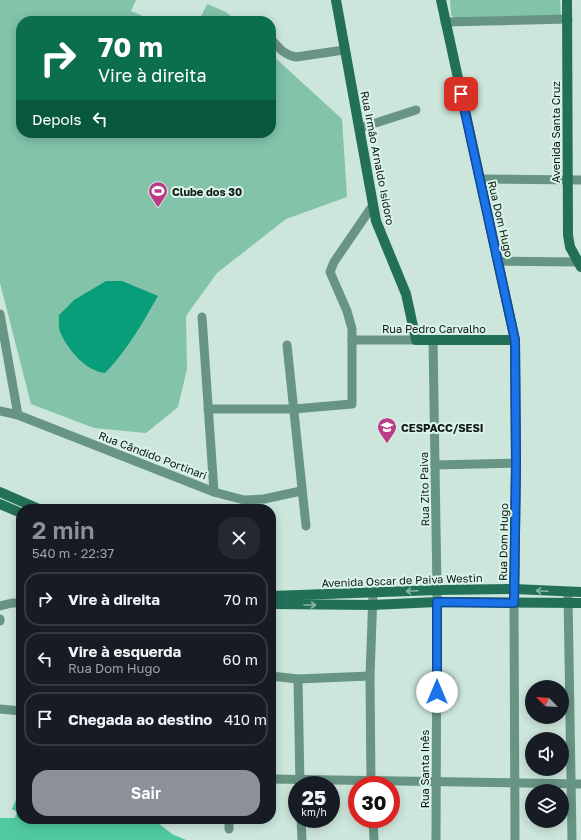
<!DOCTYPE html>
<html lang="pt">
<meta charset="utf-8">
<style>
body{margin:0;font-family:"Golos Text",sans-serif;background:#242831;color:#f1f3f6;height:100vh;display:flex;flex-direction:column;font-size:15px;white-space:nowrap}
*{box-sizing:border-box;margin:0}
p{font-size:13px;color:#9ea1a6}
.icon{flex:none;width:22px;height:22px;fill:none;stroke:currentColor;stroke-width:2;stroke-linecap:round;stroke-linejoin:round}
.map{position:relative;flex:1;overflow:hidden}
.panel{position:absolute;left:16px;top:504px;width:260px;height:320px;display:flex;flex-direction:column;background:#171b24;border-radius:16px;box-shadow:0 2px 10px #0003}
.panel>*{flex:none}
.guide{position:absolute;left:16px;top:16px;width:260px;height:122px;border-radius:16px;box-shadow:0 2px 10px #0003;background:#0b6e4f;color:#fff;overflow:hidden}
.needle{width:26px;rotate:294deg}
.fabs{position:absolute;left:525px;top:680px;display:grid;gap:8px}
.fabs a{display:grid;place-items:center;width:44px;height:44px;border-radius:50%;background:#171b24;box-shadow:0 2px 10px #0003;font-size:20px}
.speed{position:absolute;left:288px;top:776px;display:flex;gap:8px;font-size:20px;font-weight:700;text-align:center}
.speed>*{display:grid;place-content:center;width:52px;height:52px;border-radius:50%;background:#171b24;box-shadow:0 2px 10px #0003;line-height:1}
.speed small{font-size:10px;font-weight:400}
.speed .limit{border:6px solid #d22;background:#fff;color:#111}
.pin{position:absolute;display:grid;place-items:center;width:34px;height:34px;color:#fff;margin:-17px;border-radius:8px;box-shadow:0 2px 6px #0006}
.me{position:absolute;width:44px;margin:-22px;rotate:0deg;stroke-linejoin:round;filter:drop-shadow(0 0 3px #0008)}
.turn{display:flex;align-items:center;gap:14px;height:84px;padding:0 16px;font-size:18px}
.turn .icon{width:52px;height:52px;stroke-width:2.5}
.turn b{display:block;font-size:28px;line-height:34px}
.then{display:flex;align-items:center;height:38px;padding:0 16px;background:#0003;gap:8px;font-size:15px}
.round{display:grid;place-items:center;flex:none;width:42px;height:42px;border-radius:16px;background:#242831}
.overview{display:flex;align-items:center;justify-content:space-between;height:68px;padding:0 16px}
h1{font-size:24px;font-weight:600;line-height:30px;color:#8c9099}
.cta{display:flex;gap:8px;margin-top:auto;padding:8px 16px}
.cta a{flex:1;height:46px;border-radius:16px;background:#8c9099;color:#fff;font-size:16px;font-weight:600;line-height:46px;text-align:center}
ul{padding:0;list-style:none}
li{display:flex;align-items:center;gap:12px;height:54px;margin:0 8px 6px;padding:0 8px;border:2px solid #363941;border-radius:16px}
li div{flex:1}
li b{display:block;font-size:15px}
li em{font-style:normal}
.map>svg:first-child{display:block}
</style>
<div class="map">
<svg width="581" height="840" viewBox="0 0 581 840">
<rect width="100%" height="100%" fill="#cce6db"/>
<g fill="#82c3aa">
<path d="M0 0H136L131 11 145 17 143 21H21V133H271V54L342 119 347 197 286 219 217 273 186 316 187 369 178 407 146 433 94 428 31 404 0 283Z"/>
<path d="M450 0H560L561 16 455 19 451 15Z"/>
<path d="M207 4 226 12 236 21H199Z"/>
</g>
<path fill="#4ec9a1" d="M21 788V819H153L172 834 186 840H0V818H15L17 812 12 809Z"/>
<path fill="#089e79" d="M106 281H122L158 296C143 322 127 351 105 373 86 371 69 351 61 334 58 328 59 321 59 315L74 300Z"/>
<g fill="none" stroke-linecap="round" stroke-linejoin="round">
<g stroke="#679483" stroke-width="9">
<path d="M445 22 568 19"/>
<path d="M271 39C279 48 284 55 296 57L344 50"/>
<path d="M360 128 416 110"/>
<path d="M480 179 581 180"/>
<path d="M498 261 577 262"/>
<path d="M0 314 18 415"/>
<path d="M202 317 214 492"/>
<path d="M433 339 437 590 436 840"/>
<path d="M352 340H416"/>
<path d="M287 345 306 526"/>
<path d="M208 409H294L352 404V329L347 311 330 272 334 262 373 205"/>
<path d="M0 411 18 415 214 492 244 500 264 499 301 491"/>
<path d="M435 465 516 463"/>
<path d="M568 595 572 840"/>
<path d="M514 603 515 840"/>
<path d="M0 606 12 603H21"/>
<path d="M0 619V621"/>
<path d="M271 676 298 679 370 676"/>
<path d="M298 679 300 785"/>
<path d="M0 709 21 711"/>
<path d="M271 779 581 784"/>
<path d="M371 785 370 676 373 593"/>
<path d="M229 819V829"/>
<path d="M301 819 302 840"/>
<path d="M373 819 374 840"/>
</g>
<g stroke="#237058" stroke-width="10">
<path d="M336 0 376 221 406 294 416 340H515"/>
<path d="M441 0 515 340 516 463 514 603"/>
<path d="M567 0 568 235 570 247 581 267"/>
<path d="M0 492 39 509"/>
<path d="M0 504 21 513"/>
<path d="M271 596 437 590 514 589 581 592"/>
<path d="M271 604 372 605 437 602 581 603"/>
</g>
</g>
<defs><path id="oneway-shaft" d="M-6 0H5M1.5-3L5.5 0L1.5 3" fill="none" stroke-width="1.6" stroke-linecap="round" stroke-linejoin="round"/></defs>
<g stroke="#87b8a7">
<use href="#oneway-shaft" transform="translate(412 591) rotate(177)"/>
<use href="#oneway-shaft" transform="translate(542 591) rotate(-177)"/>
<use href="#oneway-shaft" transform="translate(310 605)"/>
</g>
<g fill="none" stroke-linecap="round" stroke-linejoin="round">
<defs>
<path id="route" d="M437 692V602L514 603 516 463 515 340 461 94"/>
</defs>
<use href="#route" stroke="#114b97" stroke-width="10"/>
<use href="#route" stroke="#1a73e8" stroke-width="7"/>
</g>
<defs>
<symbol id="stadium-pin" viewBox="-11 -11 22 30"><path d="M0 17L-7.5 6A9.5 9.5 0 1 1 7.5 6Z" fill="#bb3b86" stroke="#d9f3e8"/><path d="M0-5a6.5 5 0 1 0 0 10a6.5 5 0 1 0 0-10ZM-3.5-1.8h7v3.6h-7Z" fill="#fff"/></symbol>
<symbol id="school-pin" viewBox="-11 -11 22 30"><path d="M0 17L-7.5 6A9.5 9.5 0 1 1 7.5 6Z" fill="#bb3b86" stroke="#d9f3e8"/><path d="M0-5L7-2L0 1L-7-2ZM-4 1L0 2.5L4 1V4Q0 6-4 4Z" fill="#fff"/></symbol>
</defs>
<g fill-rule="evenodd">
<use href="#stadium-pin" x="147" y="180" width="22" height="30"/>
<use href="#school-pin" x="376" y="416" width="22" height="30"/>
</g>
<g text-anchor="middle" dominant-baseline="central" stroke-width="4" stroke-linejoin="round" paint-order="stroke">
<g font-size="11" fill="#0f1814" stroke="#d9f3e8">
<text transform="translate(555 132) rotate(-90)">Avenida Santa Cruz</text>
<text transform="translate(378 158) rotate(79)">Rua Irmão Arnaldo Isidoro</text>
<text transform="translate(501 219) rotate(77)">Rua Dom Hugo</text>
<text x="434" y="328">Rua Pedro Carvalho</text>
<text transform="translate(153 455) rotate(21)">Rua Cândido Portinari</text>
<text transform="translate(424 489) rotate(-91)">Rua Zito Paiva</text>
<text transform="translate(503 542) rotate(-89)">Rua Dom Hugo</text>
<text transform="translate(402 580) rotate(-2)">Avenida Oscar de Paiva Westin</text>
<text transform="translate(424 769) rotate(-90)">Rua Santa Inês</text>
</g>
<g font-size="11" font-weight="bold" fill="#0f1814" stroke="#d9f3e8" text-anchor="start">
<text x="172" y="191">Clube dos 30</text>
<text x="401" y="427">CESPACC/SESI</text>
</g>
</g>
</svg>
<div class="fabs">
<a><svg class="needle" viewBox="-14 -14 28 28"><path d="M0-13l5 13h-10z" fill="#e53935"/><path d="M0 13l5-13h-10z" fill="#9ea1a6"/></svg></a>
<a><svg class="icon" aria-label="sound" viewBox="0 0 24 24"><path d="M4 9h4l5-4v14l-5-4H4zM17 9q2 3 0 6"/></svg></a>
<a><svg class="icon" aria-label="layers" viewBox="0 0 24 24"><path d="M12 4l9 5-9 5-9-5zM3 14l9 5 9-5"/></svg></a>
</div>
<div class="speed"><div>25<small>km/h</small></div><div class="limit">30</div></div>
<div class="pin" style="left:461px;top:94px;background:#d93025"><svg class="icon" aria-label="arrive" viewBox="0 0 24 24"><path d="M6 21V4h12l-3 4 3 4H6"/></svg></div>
<svg class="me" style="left:437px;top:692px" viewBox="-20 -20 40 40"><circle r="19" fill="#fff"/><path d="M0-13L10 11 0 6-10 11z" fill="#1a73e8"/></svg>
<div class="guide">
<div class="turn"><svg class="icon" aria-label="right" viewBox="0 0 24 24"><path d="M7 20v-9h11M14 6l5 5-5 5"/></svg><div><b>70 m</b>Vire à direita</div></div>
<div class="then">Depois<svg class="icon" aria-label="left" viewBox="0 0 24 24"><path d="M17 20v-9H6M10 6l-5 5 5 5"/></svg></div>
</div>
<section class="panel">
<div class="overview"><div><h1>2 min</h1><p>540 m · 22:37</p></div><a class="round"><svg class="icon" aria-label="close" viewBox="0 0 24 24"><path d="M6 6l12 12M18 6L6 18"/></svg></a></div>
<ul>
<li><svg class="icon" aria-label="right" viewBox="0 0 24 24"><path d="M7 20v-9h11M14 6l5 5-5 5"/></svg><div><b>Vire à direita</b></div><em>70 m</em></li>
<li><svg class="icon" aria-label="left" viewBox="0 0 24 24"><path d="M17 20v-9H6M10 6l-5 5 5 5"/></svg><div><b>Vire à esquerda</b><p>Rua Dom Hugo</p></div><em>60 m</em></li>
<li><svg class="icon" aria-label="arrive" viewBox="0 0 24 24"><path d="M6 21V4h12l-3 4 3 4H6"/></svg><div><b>Chegada ao destino</b></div><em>410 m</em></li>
</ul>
<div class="cta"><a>Sair</a></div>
</section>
</div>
